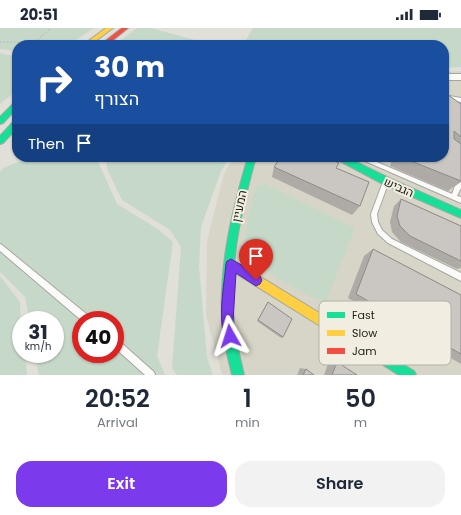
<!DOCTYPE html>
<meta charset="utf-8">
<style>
body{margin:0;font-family:Poppins,Heebo,sans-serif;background:#f2f2f3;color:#1f2937;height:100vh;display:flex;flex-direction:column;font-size:15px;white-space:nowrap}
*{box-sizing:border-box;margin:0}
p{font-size:13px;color:#747a83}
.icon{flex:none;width:22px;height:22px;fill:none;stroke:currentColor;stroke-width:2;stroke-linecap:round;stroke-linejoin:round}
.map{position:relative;height:347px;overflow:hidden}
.sheet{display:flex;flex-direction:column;background:#fff;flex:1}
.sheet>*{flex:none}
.banner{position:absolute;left:12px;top:12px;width:437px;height:122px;border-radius:16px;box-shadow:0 1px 3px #0004;background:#1a4fa0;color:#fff;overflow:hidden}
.speed{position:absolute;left:12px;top:283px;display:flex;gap:8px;font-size:20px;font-weight:700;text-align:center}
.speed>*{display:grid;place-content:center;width:52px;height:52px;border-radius:50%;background:#fff;box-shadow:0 1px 3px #0004;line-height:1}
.speed small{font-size:10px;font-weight:400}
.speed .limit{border:6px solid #d22;background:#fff;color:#111}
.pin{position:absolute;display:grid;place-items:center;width:34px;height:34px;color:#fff;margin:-41px -17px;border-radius:50% 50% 50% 0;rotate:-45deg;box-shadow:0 0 4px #0007}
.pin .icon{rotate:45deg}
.me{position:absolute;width:44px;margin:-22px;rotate:354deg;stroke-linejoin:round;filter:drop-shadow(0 0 3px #0008)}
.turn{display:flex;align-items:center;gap:14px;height:84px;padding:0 16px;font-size:18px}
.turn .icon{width:52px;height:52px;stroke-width:2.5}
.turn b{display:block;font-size:28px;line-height:34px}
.then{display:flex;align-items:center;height:38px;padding:0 16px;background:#0003;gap:8px;font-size:15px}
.eta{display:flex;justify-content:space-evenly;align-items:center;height:68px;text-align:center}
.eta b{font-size:24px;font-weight:600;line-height:28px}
.action{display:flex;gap:8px;margin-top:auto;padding:8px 16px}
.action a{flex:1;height:46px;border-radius:16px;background:#7c3aed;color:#fff;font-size:16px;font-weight:600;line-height:46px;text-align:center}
.action a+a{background:#f2f2f3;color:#1f2937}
.status{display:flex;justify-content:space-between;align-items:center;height:28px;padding:0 20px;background:#fff;direction:ltr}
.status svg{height:11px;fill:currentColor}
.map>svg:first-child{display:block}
</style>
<div class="status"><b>20:51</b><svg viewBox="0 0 49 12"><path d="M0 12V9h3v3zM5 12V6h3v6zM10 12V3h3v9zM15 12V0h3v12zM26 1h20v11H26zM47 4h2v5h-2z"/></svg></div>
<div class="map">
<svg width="461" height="347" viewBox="0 0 461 347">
<rect width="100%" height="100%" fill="#e0dfd8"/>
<path fill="#d7d5c7" d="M461 43V347H222L206 287 207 213 224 146 234 129H444V44Z"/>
<g fill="#c6d9c9" fill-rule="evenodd">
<path d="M0 0H94L68 17H17V23L0 21Z"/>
<path d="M137 0H151L213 17H115Z"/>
<path d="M253 0H461V39L444 40V17H243Z"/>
<path d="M0 25 17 29V62L0 76Z"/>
<path d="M30 129H96L117 176 158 201 173 214 157 328 165 347H39L34 326H55V292H29L25 269 0 244V144L3 140ZM81 292H115V326H81Z"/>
<path d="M106 129H230L221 143 201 199 199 238 207 329 213 347H177L172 340 181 219 170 202 122 172 107 141Z"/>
<path d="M265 156 355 200 325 276C306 265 246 239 245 217 244 203 251 179 254 165L257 158Z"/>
<path d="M0 248 20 274 21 326H25L27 347H0Z"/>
</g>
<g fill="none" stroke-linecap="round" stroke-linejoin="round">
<defs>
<g id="lane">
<path d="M444 67 461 70V74L444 71Z"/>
<path d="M357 129H365L452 166 455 158 461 154V160L457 168 461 169V175L358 130Z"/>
<path d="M384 151H388L389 153 377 186 378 194 382 202 392 211 461 245V253L388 215 378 206 372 194 371 186Z"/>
<path d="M0 216 2 217 90 289 91 292H81L0 223Z"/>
<path d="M115 311 118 312 154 344 155 347H145L115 320Z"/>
</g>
<rect id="street" x="444" y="46" width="17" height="6"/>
<g id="fast">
<path d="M15 74H17V80L3 95 0 96V89Z"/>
<path d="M17 92V100L3 115 0 116V108L14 93Z"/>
<path d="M248 129H256C240 186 227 245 235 305 237 319 241 333 244 347H232C229 333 225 319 223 305 217 245 231 186 248 129Z"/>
<path d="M335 129H346L389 150 461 182V190L383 156 336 131Z"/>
<path d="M358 309 414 343 416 347H399L354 319 352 315 354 311Z"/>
</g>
<g id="slow">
<path d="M106 0H113L90 17H83Z"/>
<path d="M231 231 362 311 364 315 362 319 358 321 354 319 227 240 226 236 227 232Z"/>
</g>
<path id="jam" d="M122 0H128L107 17H100Z"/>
</defs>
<use href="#lane" stroke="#a7a7a2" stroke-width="2"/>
<use href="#street" stroke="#a7a7a2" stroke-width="2"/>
<use href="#fast" stroke="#a7a7a2" stroke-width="2"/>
<use href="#slow" stroke="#a7a7a2" stroke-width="2"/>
<use href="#jam" stroke="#a7a7a2" stroke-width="2"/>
<path stroke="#bebebb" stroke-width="1.5" stroke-dasharray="1.5 2" stroke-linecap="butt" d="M0 14H35L51 0"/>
<use href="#lane" fill="#fafaf9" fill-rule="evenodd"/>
<use href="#street" fill="#fafaf9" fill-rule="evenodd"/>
<use href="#fast" fill="#16e098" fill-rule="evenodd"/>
<use href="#slow" fill="#ffcf43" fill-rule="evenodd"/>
<use href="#jam" fill="#f24e42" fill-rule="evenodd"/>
</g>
<g fill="#aeaba7">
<path d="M461 76V153L448 163 390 138 391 134 377 129H444Z"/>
<path d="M274 139 336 140 360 178 352 187 272 149Z"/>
<path d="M401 171 461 198V240L457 241 401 214 392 204 390 194 394 178Z"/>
<path d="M373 221 461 267V336L348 270 364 228Z"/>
<path d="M268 274 283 309 281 310 257 293Z"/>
<path d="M329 333 337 334 357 347H324Z"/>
<path d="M300 340 306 341 314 347H297Z"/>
</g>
<g fill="#cac7c2" stroke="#8d8b88">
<path d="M444 64 461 76V109L454 103V111L461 116V153L401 129H444Z"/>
<path d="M281 129H325L339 135 336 140 369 154 360 178 274 139Z"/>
<path d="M401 171 461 198V233L410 208 400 198 397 188Z"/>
<path d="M373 221 461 267V326L356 266Z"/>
<path d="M268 274 292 291 283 309 258 292Z"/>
<path d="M337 334 357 347H332Z"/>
<path d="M306 341 314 347H303Z"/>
</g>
<path fill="#7c3aed" stroke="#51269a" d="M231 231 260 248 262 252 260 256 256 258 236 245 233 294 236 308 234 313 230 314 226 313C217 292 224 258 226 236L227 233Z"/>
<g text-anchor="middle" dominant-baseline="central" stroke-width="4" stroke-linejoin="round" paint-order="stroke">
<g font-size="12" fill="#23221d" stroke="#f1eee1">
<text transform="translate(399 159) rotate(24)">הגביש</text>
<text transform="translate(239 178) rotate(-78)">המעיין</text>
</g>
</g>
<rect x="319" y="273" width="132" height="64" rx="6" fill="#f1eee1" stroke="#b3b1a6" stroke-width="1"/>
<rect x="327" y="284" width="18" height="6" fill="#16e098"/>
<rect x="327" y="302" width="18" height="6" fill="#ffcf43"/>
<rect x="327" y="320" width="18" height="6" fill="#f24e42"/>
<g font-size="11" fill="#23221d">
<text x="352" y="291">Fast</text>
<text x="352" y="309">Slow</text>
<text x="352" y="327">Jam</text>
</g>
</svg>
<div class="speed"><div>31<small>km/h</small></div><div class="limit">40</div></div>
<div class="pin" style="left:256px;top:252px;background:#d93025"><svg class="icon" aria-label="arrive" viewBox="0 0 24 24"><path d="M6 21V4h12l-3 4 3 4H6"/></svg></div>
<svg class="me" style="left:230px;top:308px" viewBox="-20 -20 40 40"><path d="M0-17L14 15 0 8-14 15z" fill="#7c3aed" stroke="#fff" stroke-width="4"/></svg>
<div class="banner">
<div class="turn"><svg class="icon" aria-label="right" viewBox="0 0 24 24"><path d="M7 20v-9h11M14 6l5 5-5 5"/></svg><div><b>30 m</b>הצורף</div></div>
<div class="then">Then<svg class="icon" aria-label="arrive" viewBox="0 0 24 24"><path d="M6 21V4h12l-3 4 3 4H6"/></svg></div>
</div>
</div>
<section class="sheet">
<div class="eta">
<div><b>20:52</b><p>Arrival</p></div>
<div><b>1</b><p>min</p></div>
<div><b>50</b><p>m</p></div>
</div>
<div class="action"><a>Exit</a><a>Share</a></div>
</section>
